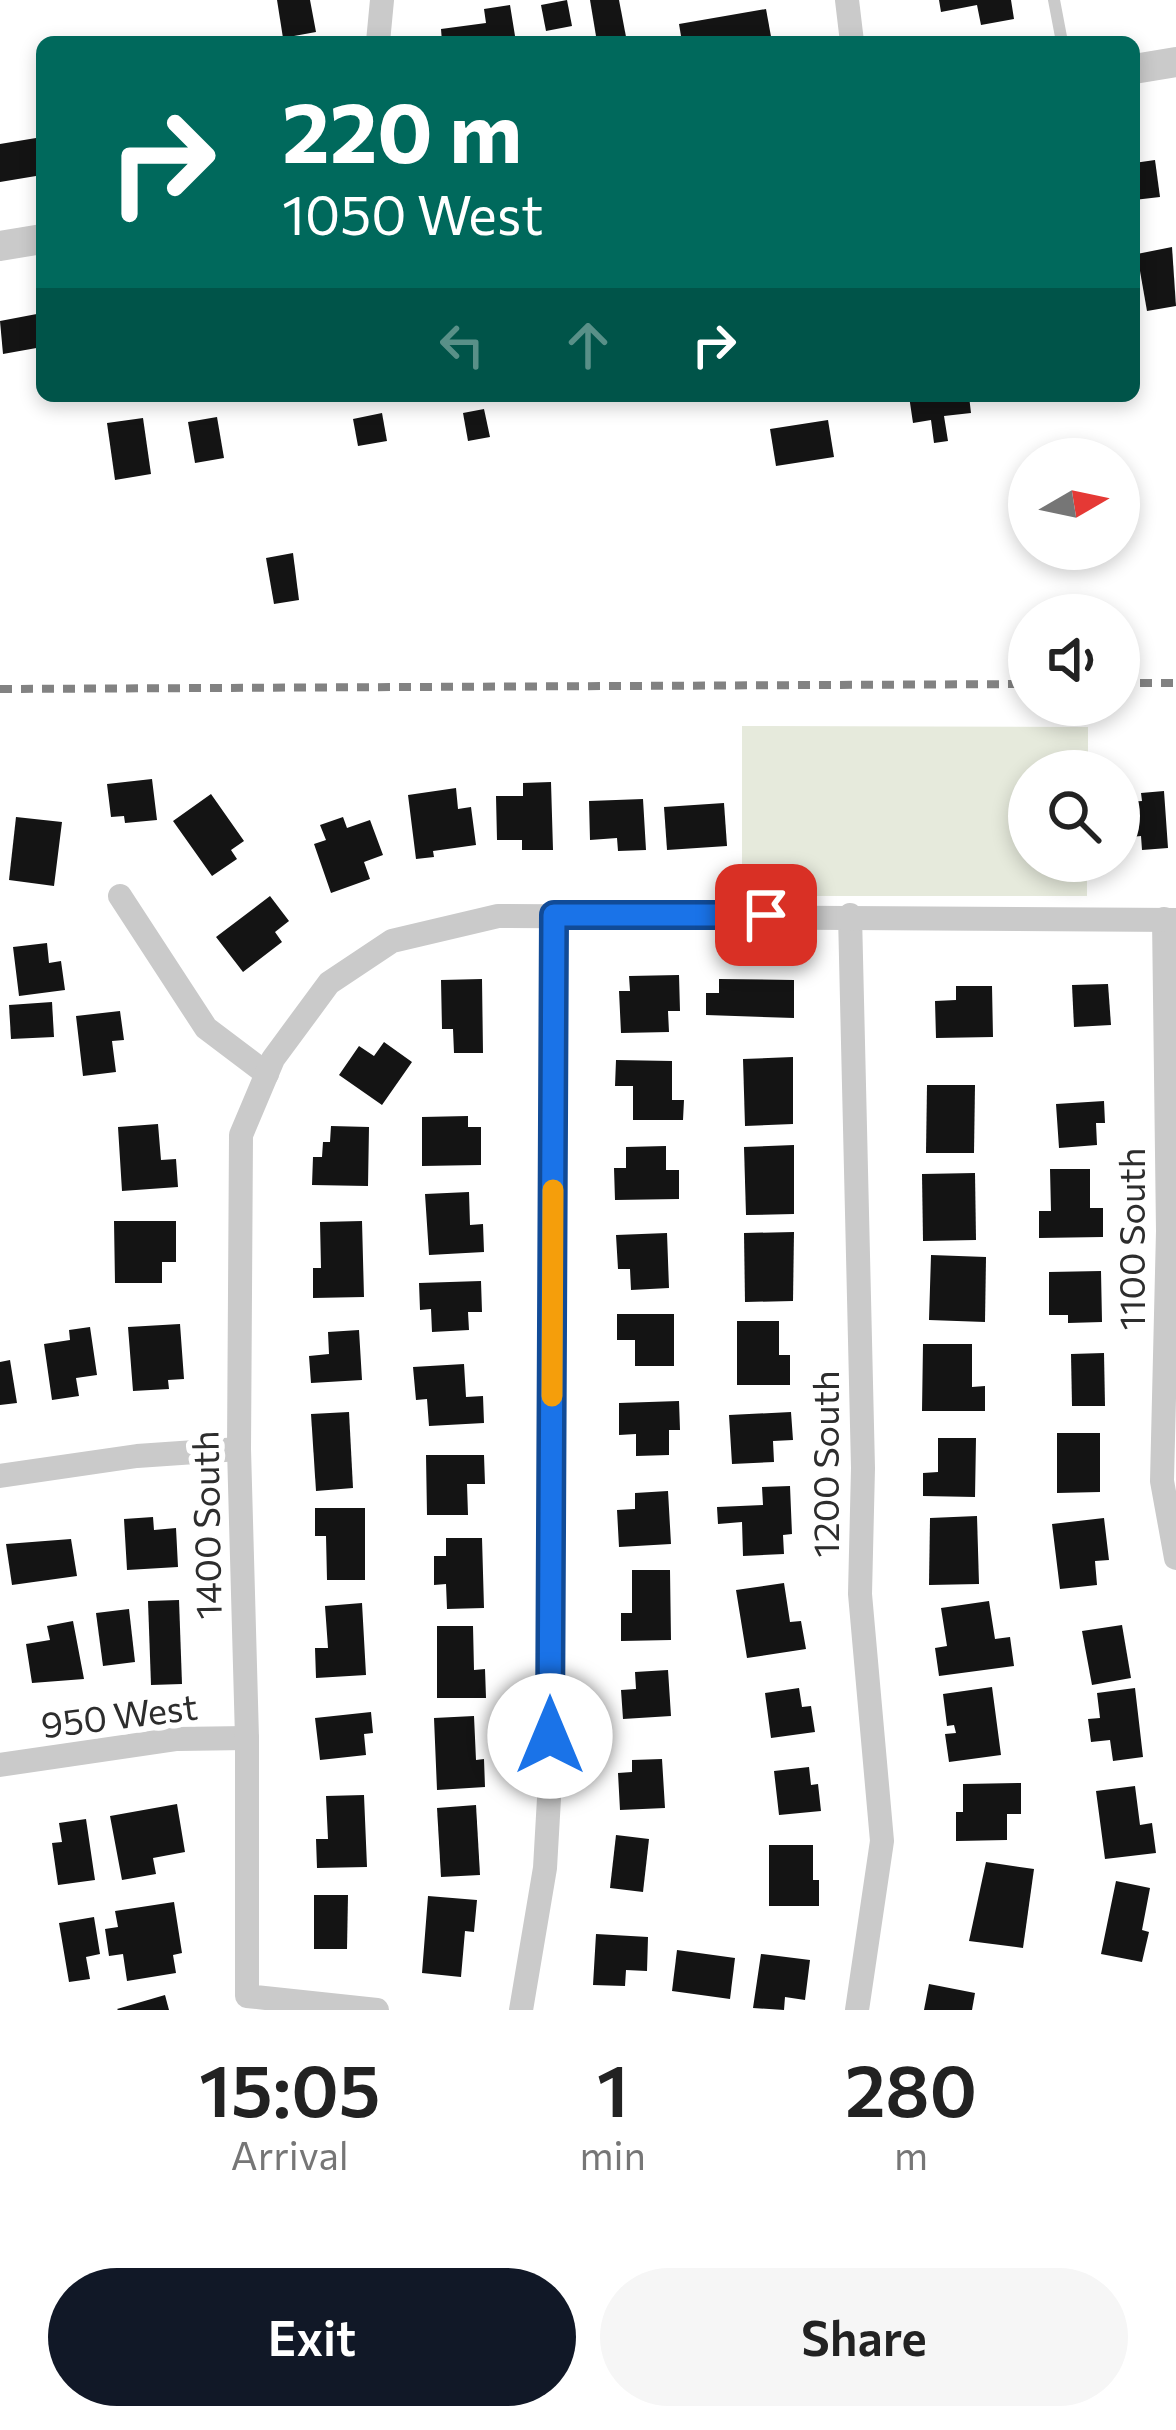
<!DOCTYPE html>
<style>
body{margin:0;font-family:Commissioner,sans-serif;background:#f6f6f6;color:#222;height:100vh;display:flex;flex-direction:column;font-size:45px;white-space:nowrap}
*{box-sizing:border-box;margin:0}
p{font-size:39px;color:#767676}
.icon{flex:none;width:66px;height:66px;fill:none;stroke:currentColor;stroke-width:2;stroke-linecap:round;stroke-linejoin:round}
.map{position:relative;height:2010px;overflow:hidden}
.side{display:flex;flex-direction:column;background:#fff;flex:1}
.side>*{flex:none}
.hud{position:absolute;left:36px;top:36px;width:1104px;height:366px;border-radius:18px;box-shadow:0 6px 18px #0003;background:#00695c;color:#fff;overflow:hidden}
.needle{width:78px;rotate:81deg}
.buttons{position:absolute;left:1008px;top:438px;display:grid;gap:24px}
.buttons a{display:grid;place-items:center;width:132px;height:132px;border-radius:50%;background:#fff;box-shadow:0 6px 18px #0003;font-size:60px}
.pin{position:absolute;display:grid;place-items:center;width:102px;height:102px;color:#fff;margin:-51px;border-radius:24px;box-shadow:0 6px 18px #0006}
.me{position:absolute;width:132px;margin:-66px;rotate:0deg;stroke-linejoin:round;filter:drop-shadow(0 0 9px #0008)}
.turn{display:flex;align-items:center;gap:42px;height:252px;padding:0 48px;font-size:54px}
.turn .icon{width:156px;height:156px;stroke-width:2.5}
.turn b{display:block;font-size:84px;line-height:102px}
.lanes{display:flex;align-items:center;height:114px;padding:0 48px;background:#0003;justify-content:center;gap:60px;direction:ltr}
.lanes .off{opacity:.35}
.eta{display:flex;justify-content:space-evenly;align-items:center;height:204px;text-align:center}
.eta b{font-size:72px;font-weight:600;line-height:84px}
.action{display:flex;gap:24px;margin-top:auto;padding:24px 48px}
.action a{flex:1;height:138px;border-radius:72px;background:#111827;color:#fff;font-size:48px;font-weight:600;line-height:138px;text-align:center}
.action a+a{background:#f6f6f6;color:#222}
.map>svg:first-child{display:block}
</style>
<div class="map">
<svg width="1176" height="2010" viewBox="0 0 1176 2010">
<rect width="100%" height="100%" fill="#fff"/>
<path fill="#e6eadc" d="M742 726 1088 727V771H1029V861H1087V896H742Z"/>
<g fill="#141414">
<path d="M277 0H310L316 32 283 38Z"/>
<path d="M567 0 572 26 546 31 541 5Z"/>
<path d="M590 0H619L627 42H597Z"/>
<path d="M939 0H1011L1014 19 981 25 977 5 941 12Z"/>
<path d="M510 5 516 42H442L441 29 486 23 484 9Z"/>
<path d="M766 9 772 42H682L679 24Z"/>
<path d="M42 137V175L0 182V144Z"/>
<path d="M1155 160 1160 197 1134 200V163Z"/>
<path d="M1172 247 1176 306 1147 311 1137 254Z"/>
<path d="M42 313V347L3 354 0 321Z"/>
<path d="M909 396H969L971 413 944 416 948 441 934 443 931 420 913 423Z"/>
<path d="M484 409 490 437 468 441 463 413Z"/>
<path d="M382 413 387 441 358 446 353 419Z"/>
<path d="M217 417 224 458 195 463 188 422Z"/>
<path d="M143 418 151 474 115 480 107 423Z"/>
<path d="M828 420 834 457 776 466 770 429Z"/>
<path d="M293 553 299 600 274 604 266 558Z"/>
<path d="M152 779 157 820 125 823 124 816 111 817 107 784Z"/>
<path d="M551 782 553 850H522V840H497L496 796H523V783Z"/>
<path d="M456 788 458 809 471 807 476 845 433 851 434 857 416 859 408 795Z"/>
<path d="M1164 791 1168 848 1142 850 1141 836 1131 837 1128 802 1142 801 1141 793Z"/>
<path d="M211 794 244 841 231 850 237 859 212 876 173 821Z"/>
<path d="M643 799 646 850 618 851 617 838 590 840 589 801Z"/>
<path d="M724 803 727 846 667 850 664 807Z"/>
<path d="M16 817 62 822 54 886 9 880Z"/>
<path d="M343 817 347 828 370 820 383 855 364 862 370 879 331 893 314 844 326 840 320 825Z"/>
<path d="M270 896 289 921 275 932 282 942 243 972 216 937Z"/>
<path d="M47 943 49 963 61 961 65 990 19 996 13 947Z"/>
<path d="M679 975 680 1011H668L669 1032 621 1033 619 991H630L629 976Z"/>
<path d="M482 979 483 1053H454L453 1029H442L441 980Z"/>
<path d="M719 979 794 980V1018L706 1015V993H719Z"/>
<path d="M1108 984 1111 1025 1074 1027 1072 985Z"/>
<path d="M956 986H992L993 1037 936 1038 935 1001 956 1000Z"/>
<path d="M52 1002 54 1037 11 1039 9 1005Z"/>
<path d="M120 1011 124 1040 112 1041 116 1072 83 1076 76 1016Z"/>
<path d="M384 1042 412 1062 382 1105 339 1075 359 1046 374 1056Z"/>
<path d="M793 1057V1124L745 1126 743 1059Z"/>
<path d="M616 1060 672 1061V1100H684L683 1120H633V1086H615Z"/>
<path d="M927 1085H975L974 1153H926Z"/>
<path d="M1104 1101 1105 1123H1096L1097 1145 1059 1148 1056 1104Z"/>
<path d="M468 1116V1127H481V1165L422 1166V1117Z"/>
<path d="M158 1124 161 1160 176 1159 178 1187 122 1191 118 1127Z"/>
<path d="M331 1126 369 1127 368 1186 312 1185 313 1157H322L323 1142H330Z"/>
<path d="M794 1145V1214L746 1215 744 1147Z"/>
<path d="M666 1146V1170H679V1199L615 1200 614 1168H626V1147Z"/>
<path d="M1050 1169H1090V1208H1103V1237L1039 1238V1211H1051Z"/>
<path d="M975 1173 976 1240 923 1241 922 1174Z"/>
<path d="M469 1192 470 1225 483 1224 484 1252 429 1255 425 1194Z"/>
<path d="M114 1221H176V1262H162V1283H115Z"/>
<path d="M362 1221 364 1297 313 1298V1268H321L320 1222Z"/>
<path d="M794 1232 793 1301 745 1302 744 1233Z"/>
<path d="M667 1233 669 1288 631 1290 630 1269H618L616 1235Z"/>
<path d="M931 1255 986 1257 985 1322 929 1320Z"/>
<path d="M1101 1271 1102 1322 1068 1323V1315H1049V1272Z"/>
<path d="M481 1281 482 1312H468L469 1330 432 1332 431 1309 420 1310 419 1283Z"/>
<path d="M617 1314H674V1366H635V1340H617Z"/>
<path d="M737 1321H779V1355H790V1385H737Z"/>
<path d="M180 1324 184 1379 168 1380 169 1389 133 1391 128 1327Z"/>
<path d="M90 1327 97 1375 76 1378 79 1396 52 1400 44 1344 70 1340 69 1330Z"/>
<path d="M359 1330 362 1380 311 1383 309 1356 329 1354 328 1332Z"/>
<path d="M923 1344H972V1387L985 1386V1411H922Z"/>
<path d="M1104 1353 1105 1406H1072L1071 1354Z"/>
<path d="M10 1360 17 1403 0 1405V1362Z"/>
<path d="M464 1364 466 1397 483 1396 484 1423 429 1426 427 1399 416 1400 413 1367Z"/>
<path d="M679 1401 680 1430H669V1455L636 1456V1434L619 1435V1403Z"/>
<path d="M349 1412 353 1488 316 1491 311 1414Z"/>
<path d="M791 1412 793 1440 773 1441 774 1462 732 1464 729 1415Z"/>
<path d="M1057 1433H1100V1492L1057 1493Z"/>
<path d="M938 1438H976L975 1497 923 1496V1473L938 1472Z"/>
<path d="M426 1455H484L485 1484H467L468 1515H427Z"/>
<path d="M790 1486 792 1534 783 1535 784 1554 743 1556 742 1522 718 1524 717 1507 763 1505 762 1487Z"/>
<path d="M668 1491 671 1544 619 1547 617 1510 635 1509V1493Z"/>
<path d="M315 1508H365V1580H327L326 1536H315Z"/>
<path d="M977 1516 979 1584 929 1585 930 1518Z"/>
<path d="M153 1517 154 1530 176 1528 178 1567 127 1570 124 1519Z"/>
<path d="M1104 1518 1109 1560 1095 1561 1097 1585 1060 1589 1052 1524Z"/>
<path d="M446 1538H482L484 1608 447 1609 446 1584 434 1585V1556H446Z"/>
<path d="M71 1539 77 1576 12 1585 6 1544Z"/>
<path d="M632 1570H670L671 1640 621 1641V1613H632Z"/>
<path d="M784 1583 790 1622 801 1621 806 1649 747 1658 736 1590Z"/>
<path d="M179 1600 182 1684 151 1685 148 1601Z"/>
<path d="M989 1601 995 1639 1010 1637 1014 1666 939 1676 935 1648 947 1646 941 1608Z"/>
<path d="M362 1603 366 1675 316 1678 315 1648H328L325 1606Z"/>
<path d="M129 1609 135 1662 103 1666 96 1613Z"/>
<path d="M73 1621 84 1679 32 1683 26 1644 50 1640 47 1626Z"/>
<path d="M1122 1625 1131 1678 1092 1685 1082 1631Z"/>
<path d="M437 1626H473L474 1670 485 1669 486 1698H437Z"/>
<path d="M668 1670 671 1716 623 1719 621 1690 636 1689 635 1672Z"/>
<path d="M992 1687 1001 1755 949 1762 945 1734 956 1733 954 1725 947 1726 943 1694Z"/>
<path d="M799 1688 802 1707 811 1706 815 1732 771 1738 765 1693Z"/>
<path d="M1135 1688 1143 1757 1113 1761 1110 1740 1091 1742 1088 1719 1100 1718 1097 1693Z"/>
<path d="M371 1712 373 1733 364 1734 366 1755 320 1760 315 1718Z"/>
<path d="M474 1716 476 1760 484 1759 485 1787 437 1790 434 1718Z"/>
<path d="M662 1759 665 1808 620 1810 618 1773 632 1772V1760Z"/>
<path d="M809 1767 811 1785 818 1784 821 1811 779 1815 774 1771Z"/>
<path d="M1021 1783V1814H1007V1840L956 1841V1812H963V1784Z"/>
<path d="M1135 1786 1140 1825 1152 1823 1156 1853 1105 1859 1096 1791Z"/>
<path d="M364 1795 367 1867 317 1868 316 1839H328L326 1796Z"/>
<path d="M177 1804 185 1852 153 1858 156 1874 122 1880 110 1816Z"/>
<path d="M476 1805 480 1875 441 1877 437 1808Z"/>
<path d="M86 1819 95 1880 58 1885 52 1843 62 1842 59 1823Z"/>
<path d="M616 1835 649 1839 643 1892 610 1888Z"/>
<path d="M769 1845H813V1880H819V1906H769Z"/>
<path d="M986 1862 1034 1869 1023 1948 969 1941Z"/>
<path d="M1116 1881 1150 1888 1142 1930 1149 1932 1142 1962 1101 1954Z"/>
<path d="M314 1895H348L347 1949H314Z"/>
<path d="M428 1896 477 1900 474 1932 465 1931 461 1977 422 1973Z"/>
<path d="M174 1902 182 1953 173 1955 176 1973 127 1981 123 1954 109 1956 105 1929 118 1927 115 1911Z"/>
<path d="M94 1917 100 1954 86 1957 90 1979 69 1982 59 1923Z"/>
<path d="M596 1934 648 1937 647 1971 626 1970 625 1986 593 1985Z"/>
<path d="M677 1950 735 1958 730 1999 672 1991Z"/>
<path d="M761 1954 810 1960 805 2000 785 1997 784 2010 753 2008Z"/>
<path d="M929 1984 975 1993 972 2010H924Z"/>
<path d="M165 1995 169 2010H118L117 2009Z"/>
</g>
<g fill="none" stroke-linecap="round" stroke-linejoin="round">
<path stroke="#cacaca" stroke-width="12" d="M1054 0 1062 42"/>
<g stroke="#cacaca" stroke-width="24">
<path d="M847 0 852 42"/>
<path d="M378 42 382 0"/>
<path d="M120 896 206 1028 267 1074"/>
<path d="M850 915 863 1468 860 1594 882 1841 857 2010"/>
<path d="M1164 919 1168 1231 1162 1481 1176 1558"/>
<path d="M0 1476 137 1456 239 1449"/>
<path d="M0 1765 177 1739 247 1738"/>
<path d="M377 2010 247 1996V1738L239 1449 241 1135 273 1059 329 983 392 941 498 916 1176 920"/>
<path d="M521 2010 545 1868 550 1781 554 915"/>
</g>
<g stroke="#cacaca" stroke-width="30">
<path d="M1134 69 1176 62"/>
<path d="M0 246 42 239"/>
</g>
<g stroke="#828282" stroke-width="8" stroke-dasharray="12 9" stroke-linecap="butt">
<path d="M1119 683H1176"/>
<path d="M0 689 1029 684"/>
</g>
</g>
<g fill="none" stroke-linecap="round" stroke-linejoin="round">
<defs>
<path id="route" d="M550 1736 554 915H766"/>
</defs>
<use href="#route" stroke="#114b97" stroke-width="30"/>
<use href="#route" stroke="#1a73e8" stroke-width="21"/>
<path stroke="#f59e0b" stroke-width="21" d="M552 1396 553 1190"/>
</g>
<g text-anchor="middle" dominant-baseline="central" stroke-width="12" stroke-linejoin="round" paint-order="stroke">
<g font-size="36" fill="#2d2d2d" stroke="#fff">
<text transform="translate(1130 1239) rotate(-90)">1100 South</text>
<text transform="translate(824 1464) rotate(-90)">1200 South</text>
<text transform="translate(205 1525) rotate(-91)">1400 South</text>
<text transform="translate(119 1714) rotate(-7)">950 West</text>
</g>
</g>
</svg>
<div class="buttons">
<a><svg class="needle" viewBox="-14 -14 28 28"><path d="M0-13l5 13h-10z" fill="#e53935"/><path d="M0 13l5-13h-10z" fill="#767676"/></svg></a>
<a><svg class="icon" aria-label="sound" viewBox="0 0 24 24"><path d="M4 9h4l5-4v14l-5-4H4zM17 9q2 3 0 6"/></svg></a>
<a><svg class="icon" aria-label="search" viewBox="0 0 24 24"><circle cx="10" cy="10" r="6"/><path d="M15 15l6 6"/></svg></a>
</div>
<div class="pin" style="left:766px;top:915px;background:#d93025"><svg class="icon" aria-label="arrive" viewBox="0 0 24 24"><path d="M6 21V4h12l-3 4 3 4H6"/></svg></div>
<svg class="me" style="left:550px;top:1736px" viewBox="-20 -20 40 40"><circle r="19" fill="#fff"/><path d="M0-13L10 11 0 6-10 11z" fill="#1a73e8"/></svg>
<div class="hud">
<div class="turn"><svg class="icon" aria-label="right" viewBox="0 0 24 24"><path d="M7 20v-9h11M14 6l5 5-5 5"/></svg><div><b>220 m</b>1050 West</div></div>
<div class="lanes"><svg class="icon off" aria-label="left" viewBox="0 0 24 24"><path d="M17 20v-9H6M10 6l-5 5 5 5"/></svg><svg class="icon off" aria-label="ahead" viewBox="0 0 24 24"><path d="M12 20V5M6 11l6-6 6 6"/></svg><svg class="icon" aria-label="right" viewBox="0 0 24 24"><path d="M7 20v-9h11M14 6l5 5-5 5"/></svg></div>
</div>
</div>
<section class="side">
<div class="eta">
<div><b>15:05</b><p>Arrival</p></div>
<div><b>1</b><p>min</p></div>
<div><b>280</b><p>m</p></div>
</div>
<div class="action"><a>Exit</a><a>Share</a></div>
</section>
